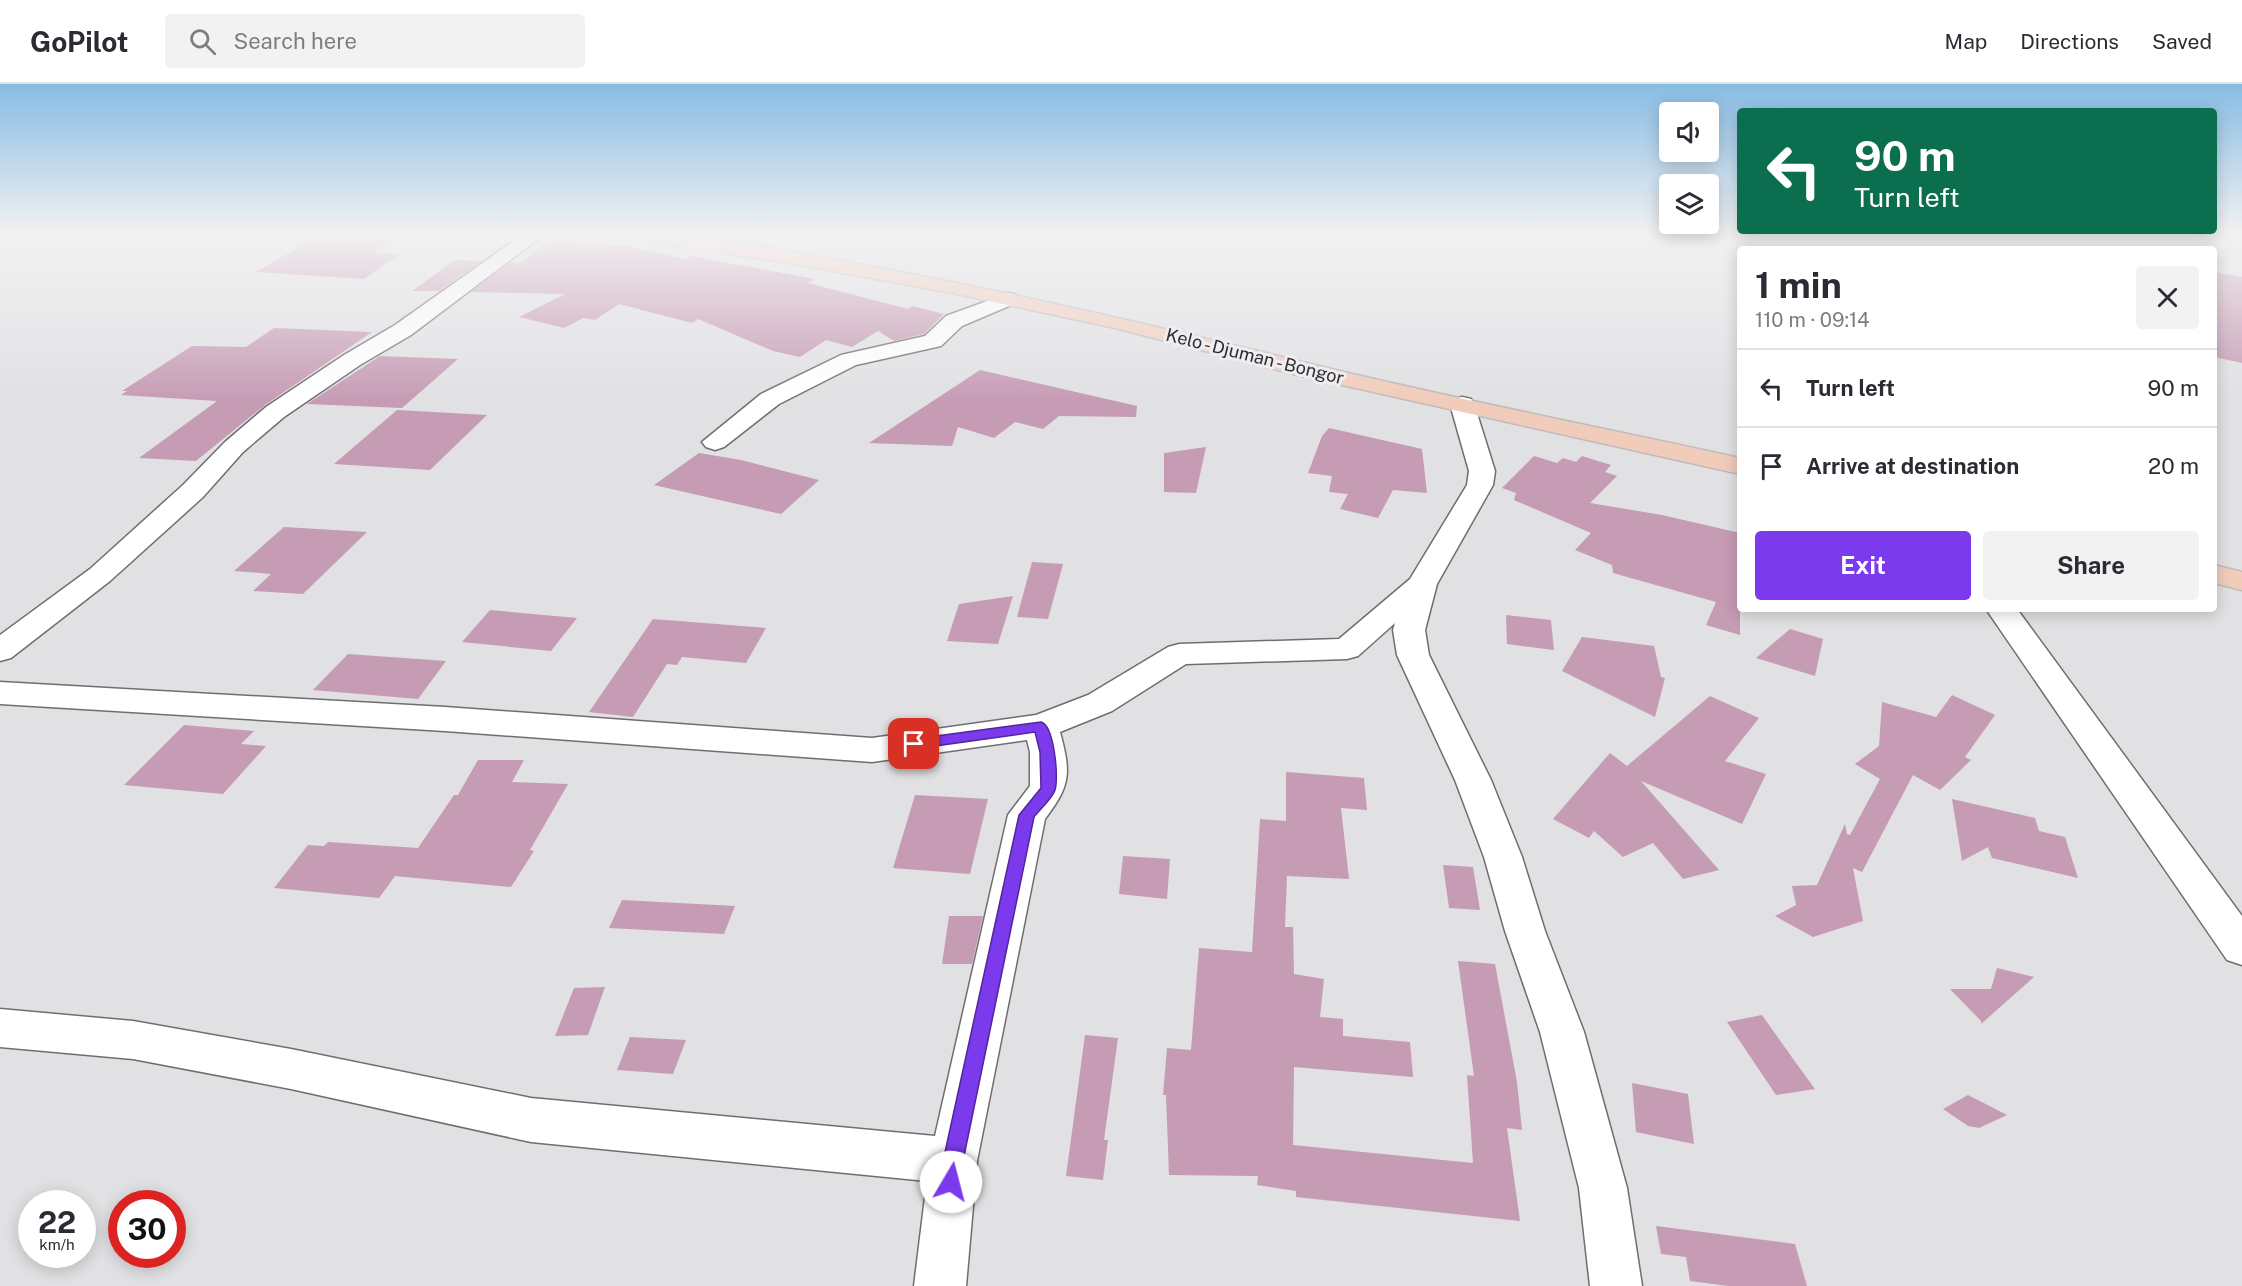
<!DOCTYPE html>
<meta charset="utf-8">
<style>
body{margin:0;font-family:"Public Sans",sans-serif;background:#f2f2f3;color:#2b2b33;height:100vh;display:flex;flex-direction:column;font-size:22px;white-space:nowrap}
*{box-sizing:border-box;margin:0}
p{font-size:20px;color:#7c7c81}
.icon{flex:none;width:33px;height:33px;fill:none;stroke:currentColor;stroke-width:2;stroke-linecap:round;stroke-linejoin:round}
.map{position:relative;flex:1;overflow:hidden}
.side{position:absolute;left:1737px;top:162px;width:480px;height:366px;display:flex;flex-direction:column;background:#fff;border-radius:6px;box-shadow:0 3px 15px #0003}
.side>*{flex:none}
.hud{position:absolute;left:1737px;top:24px;width:480px;height:126px;border-radius:6px;box-shadow:0 3px 15px #0003;background:#0b6e4f;color:#fff;overflow:hidden}
.tools{position:absolute;left:1659px;top:18px;display:grid;gap:12px}
.tools a{display:grid;place-items:center;width:60px;height:60px;border-radius:6px;background:#fff;box-shadow:0 3px 15px #0003;font-size:30px}
.speed{position:absolute;left:18px;top:1106px;display:flex;gap:12px;font-size:30px;font-weight:700;text-align:center}
.speed>*{display:grid;place-content:center;width:78px;height:78px;border-radius:50%;background:#fff;box-shadow:0 3px 15px #0003;line-height:1}
.speed small{font-size:15px;font-weight:400}
.speed .limit{border:9px solid #d22;background:#fff;color:#111}
.pin{position:absolute;display:grid;place-items:center;width:51px;height:51px;color:#fff;margin:-26px;border-radius:12px;box-shadow:0 3px 9px #0006}
.me{position:absolute;width:66px;margin:-33px;rotate:8deg;stroke-linejoin:round;filter:drop-shadow(0 0 4px #0008)}
.turn{display:flex;align-items:center;gap:21px;height:126px;padding:0 18px;font-size:27px}
.turn .icon{width:78px;height:78px;stroke-width:2.5}
.turn b{display:block;font-size:42px;line-height:51px}
.round{display:grid;place-items:center;flex:none;width:63px;height:63px;border-radius:6px;background:#f2f2f3}
.headline{display:flex;align-items:center;justify-content:space-between;height:102px;padding:0 18px}
h1{font-size:36px;font-weight:700;line-height:45px}
.primary-button{display:flex;gap:12px;margin-top:auto;padding:12px 18px}
.primary-button a{flex:1;height:69px;border-radius:6px;background:#7c3aed;color:#fff;font-size:24px;font-weight:700;line-height:69px;text-align:center}
.primary-button a+a{background:#f2f2f3;color:#2b2b33}
ul{padding:0;list-style:none}
li{display:flex;align-items:center;gap:18px;height:78px;padding:0 18px;border-top:2px solid #e1e1e2}
li div{flex:1}
li b{display:block;font-size:22px}
li em{font-style:normal}
header{display:flex;align-items:center;gap:36px;box-sizing:border-box;height:84px;padding:0 30px;background:#fff;border-bottom:2px solid #e1e1e2}
header strong{font-size:28px}
nav{display:flex;gap:33px;margin-inline-start:auto;font-size:21px}
.search{width:420px;height:54px;background:#f2f2f3;display:flex;align-items:center;gap:15px;box-sizing:border-box;padding:0 21px;border-radius:6px;color:#7c7c81;font-size:22px}
.map>svg:first-child{display:block}
</style>
<header>
<strong>GoPilot</strong>
<div class="search"><svg class="icon" aria-label="search" viewBox="0 0 24 24"><circle cx="10" cy="10" r="6"/><path d="M15 15l6 6"/></svg>Search here</div>
<nav><a>Map</a><a>Directions</a><a>Saved</a></nav>
</header>
<div class="map">
<svg width="2242" height="1202" viewBox="0 0 2242 1202">
<rect width="100%" height="100%" fill="#e1e0e3"/>
<g fill="#c69bb4">
<path d="M324 149 398 154 373 169 400 170 364 195 256 188Z"/>
<path d="M550 157 631 163 686 175 690 172 815 195 808 199 908 225 912 222 944 230 924 250 894 257 878 247 852 263 826 256 800 273 773 267 698 235 692 239 619 220 595 236 583 234 564 244 519 233 565 210 471 208 511 178 520 179Z"/>
<path d="M455 176 482 177 439 207H412Z"/>
<path d="M2216 188 2242 193V279L2214 273Z"/>
<path d="M274 244 372 248 265 321 196 377 139 374 217 317 121 311 127 307H122L192 262 246 263Z"/>
<path d="M380 272 458 275 402 324 307 320Z"/>
<path d="M980 286 1137 322 1136 333 1059 332 1043 345 1015 338 994 354 958 343 952 362 869 359Z"/>
<path d="M397 326 487 331 430 386 334 380Z"/>
<path d="M1329 344 1422 365 1427 409 1393 406 1378 434 1340 425 1348 410 1329 408 1332 392 1308 389 1322 352Z"/>
<path d="M1206 363 1196 409 1164 408V369Z"/>
<path d="M699 369 741 376 819 396 781 430 654 401Z"/>
<path d="M1534 372 1557 379 1563 374 1576 378 1582 372 1611 381 1605 388 1617 392 1590 419 1662 431 1740 449V551L1706 541 1716 518 1613 489 1612 481 1575 466 1591 449 1514 416 1516 409 1502 404Z"/>
<path d="M284 443 367 448 303 510 253 507 271 490 234 487Z"/>
<path d="M1032 478 1063 480 1048 535 1017 533Z"/>
<path d="M1013 512 998 560 947 557 959 520Z"/>
<path d="M490 526 577 534 551 567 462 558Z"/>
<path d="M1506 531 1551 536 1554 566 1507 560Z"/>
<path d="M653 535 766 544 746 579 682 573 677 581 667 580 633 633 589 628Z"/>
<path d="M1790 545 1823 555 1815 592 1756 574Z"/>
<path d="M1582 553 1654 562 1661 593 1665 594 1655 633 1562 587Z"/>
<path d="M348 570 446 577 418 615 313 606Z"/>
<path d="M1952 611 1995 631 1965 673 1971 676 1940 706 1913 691 1862 788 1853 784 1863 837 1813 853 1775 832 1796 821 1792 802 1817 801 1845 740 1847 750 1850 751 1880 695 1855 680 1879 662 1882 618 1936 633Z"/>
<path d="M1710 612 1759 634 1725 677 1766 690 1742 740 1641 697 1719 786 1683 795 1653 759 1623 773 1594 747 1589 754 1553 735 1610 669 1627 682Z"/>
<path d="M184 641 254 647 241 660 266 662 223 710 124 701Z"/>
<path d="M478 676H524L512 698 568 700 530 766 534 767 511 803 395 792 379 814 274 804 308 761 324 762 328 758 418 764 454 711H458Z"/>
<path d="M1286 688 1364 694 1367 726 1341 724 1349 795 1287 792 1285 843H1293L1294 890 1324 895 1320 933 1343 935V952L1410 958 1413 993 1294 983 1293 1061 1473 1079 1467 991 1474 992 1458 877 1495 880 1517 998 1522 1046 1507 1044 1520 1137 1296 1113V1107L1257 1101 1258 1092 1169 1091 1166 1011H1163L1167 964 1191 966 1199 864 1252 868 1260 735 1286 737Z"/>
<path d="M915 711 988 715 970 790 893 784Z"/>
<path d="M1952 715 2035 734 2039 747 2065 753 2078 794 1992 774 1988 763 1962 777Z"/>
<path d="M1123 772 1170 775 1167 815 1119 810Z"/>
<path d="M1443 781 1473 783 1480 826 1449 824Z"/>
<path d="M622 816 735 822 724 850 609 844Z"/>
<path d="M949 832H983L972 880H942Z"/>
<path d="M1997 884 2034 893 1981 940V937L1950 905H1991Z"/>
<path d="M605 903 588 951 555 952 574 904Z"/>
<path d="M1762 931 1796 979 1815 1005 1776 1011 1727 938Z"/>
<path d="M1085 951 1118 954 1104 1056H1108L1103 1096 1066 1092Z"/>
<path d="M630 953 686 956 673 990 617 986Z"/>
<path d="M1632 999 1688 1010 1694 1060 1636 1048Z"/>
<path d="M1968 1011 2007 1031 1979 1044 1968 1042 1943 1025Z"/>
<path d="M1656 1142 1795 1160 1807 1202H1728L1690 1197 1686 1173 1661 1170Z"/>
</g>
<g fill="none" stroke-linecap="round" stroke-linejoin="round">
<defs>
<g id="minor">
<path d="M525 149H546L411 251 360 281 284 333 243 368 203 413 110 497 11 574 0 577V551L90 485 183 401 225 358 266 323 344 271 395 241Z"/>
<path d="M1009 209 1016 211 1019 215 1016 219 962 242 941 262 856 281 779 320 724 363 715 366 706 363 702 358 761 310 841 271 925 252 946 232Z"/>
<path d="M1462 313 1471 315 1474 320 1495 387 1493 401 1437 500 1425 546 1429 571 1491 696 1522 773 1545 847 1584 948 1627 1104 1642 1202H1590L1579 1104 1540 948 1505 847 1484 773 1455 696 1397 571 1393 546 1395 539 1358 572 1347 575 1186 580 1112 627 1060 648C1071 689 1071 701 1045 735L977 1077 966 1202H914L927 1097 531 1058 291 1005 133 975 0 963V925L133 937 291 965 531 1014 935 1052 1008 731 1030 702V668L1027 656 872 678 445 647 0 620V598L445 623 872 654 1036 631 1088 611 1168 563 1179 560 1339 555 1410 495 1467 401 1469 387 1450 320 1453 315Z"/>
</g>
<path id="tertiary" d="M1986 525H2017L2242 832V881L2227 876Z"/>
<g id="trunk">
<path d="M618 149C700 149 782 166 863 181 1007 207 1148 240 1290 275 1439 312 1590 341 1740 374V390L1293 290 1115 244 952 209 789 179 627 155Z"/>
<path d="M2214 481 2242 488V506L2214 499Z"/>
</g>
</defs>
<use href="#minor" stroke="#6f6d70" stroke-width="3"/>
<use href="#tertiary" stroke="#6f6d70" stroke-width="3"/>
<use href="#trunk" stroke="#bcbcbd" stroke-width="3"/>
<use href="#minor" fill="#fff" fill-rule="evenodd"/>
<use href="#tertiary" fill="#fff" fill-rule="evenodd"/>
<use href="#trunk" fill="#f2ccba" fill-rule="evenodd"/>
</g>
<linearGradient id="sky" x2="0" y2="1"><stop stop-color="#87bce4"/><stop offset="0.47" stop-color="#f2f1f2"/><stop offset="1" stop-color="#f2f1f2" stop-opacity="0"/></linearGradient>
<rect width="2242" height="317" fill="url(#sky)"/>
<path fill="#7c3aed" stroke="#51269a" stroke-width="1.5" d="M1041 638C1054 641 1059 693 1055 706 1052 715 1040 725 1034 733L963 1077 958 1105 951 1107 944 1105 941 1098 943 1077 1019 731 1041 704 1040 668 1035 648 914 665 907 660 914 655Z"/>
<g text-anchor="middle" dominant-baseline="central" stroke-width="6" stroke-linejoin="round" paint-order="stroke">
<g font-size="18" fill="#2f2e30" stroke="#efedf1">
<text transform="translate(1255 272) rotate(14)">Kelo - Djuman - Bongor</text>
</g>
</g>
</svg>
<div class="tools">
<a><svg class="icon" aria-label="sound" viewBox="0 0 24 24"><path d="M4 9h4l5-4v14l-5-4H4zM17 9q2 3 0 6"/></svg></a>
<a><svg class="icon" aria-label="layers" viewBox="0 0 24 24"><path d="M12 4l9 5-9 5-9-5zM3 14l9 5 9-5"/></svg></a>
</div>
<div class="speed"><div>22<small>km/h</small></div><div class="limit">30</div></div>
<div class="pin" style="left:914px;top:660px;background:#d93025"><svg class="icon" aria-label="arrive" viewBox="0 0 24 24"><path d="M6 21V4h12l-3 4 3 4H6"/></svg></div>
<svg class="me" style="left:951px;top:1098px" viewBox="-20 -20 40 40"><circle r="19" fill="#fff"/><path d="M0-13L10 11 0 6-10 11z" fill="#7c3aed"/></svg>
<div class="hud">
<div class="turn"><svg class="icon" aria-label="left" viewBox="0 0 24 24"><path d="M17 20v-9H6M10 6l-5 5 5 5"/></svg><div><b>90 m</b>Turn left</div></div>
</div>
<section class="side">
<div class="headline"><div><h1>1 min</h1><p>110 m · 09:14</p></div><a class="round"><svg class="icon" aria-label="close" viewBox="0 0 24 24"><path d="M6 6l12 12M18 6L6 18"/></svg></a></div>
<ul>
<li><svg class="icon" aria-label="left" viewBox="0 0 24 24"><path d="M17 20v-9H6M10 6l-5 5 5 5"/></svg><div><b>Turn left</b></div><em>90 m</em></li>
<li><svg class="icon" aria-label="arrive" viewBox="0 0 24 24"><path d="M6 21V4h12l-3 4 3 4H6"/></svg><div><b>Arrive at destination</b></div><em>20 m</em></li>
</ul>
<div class="primary-button"><a>Exit</a><a>Share</a></div>
</section>
</div>
